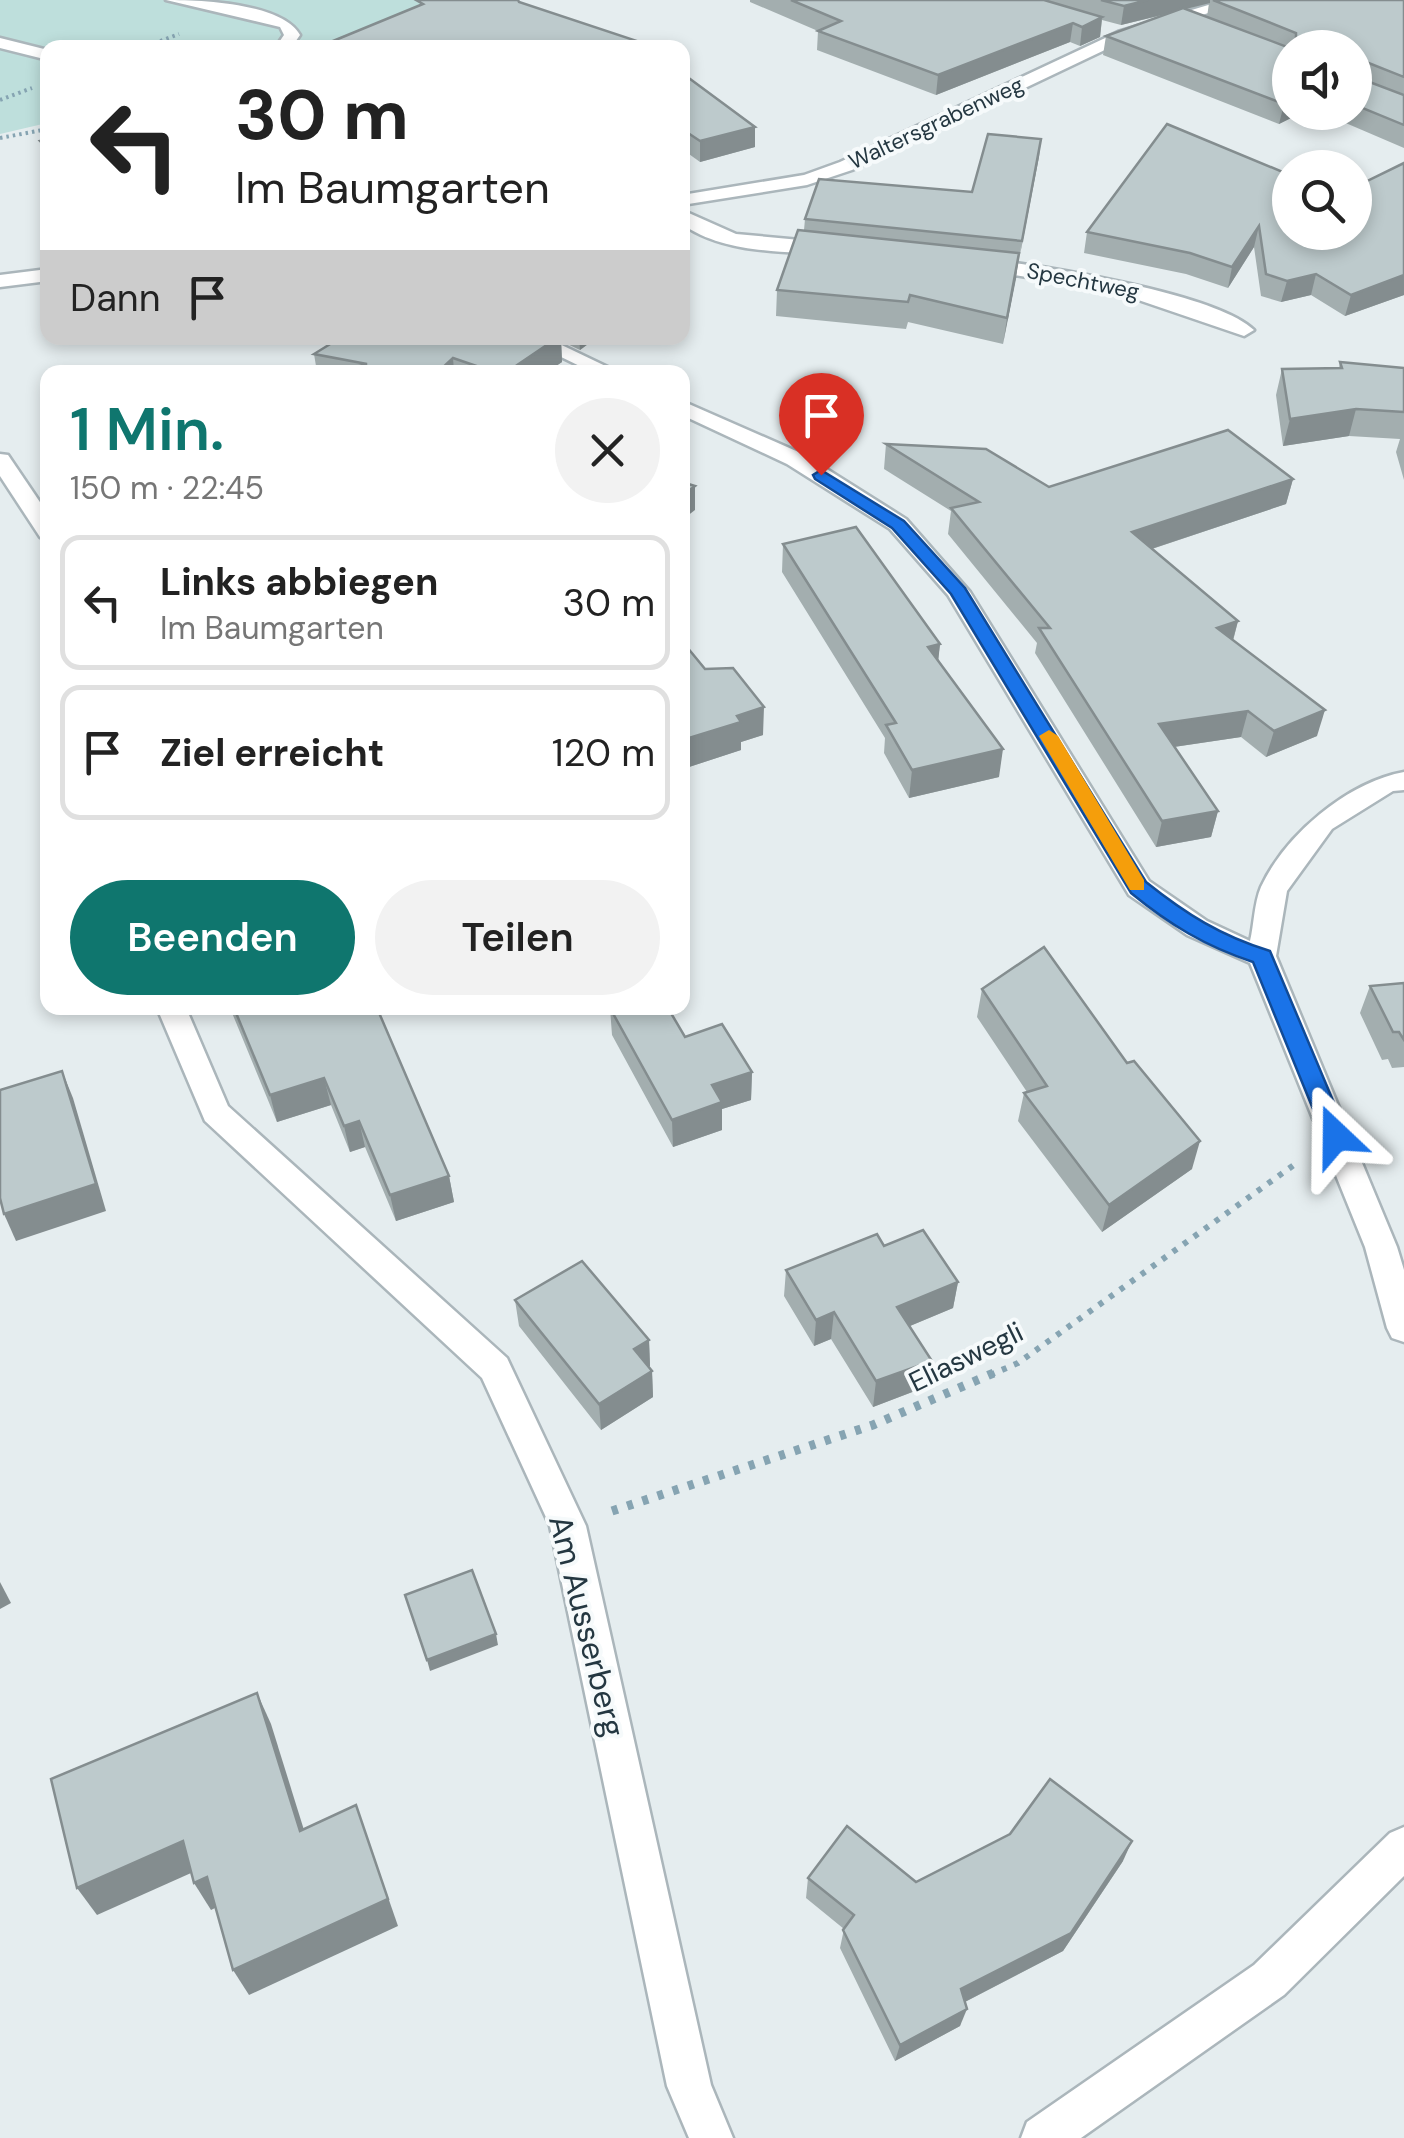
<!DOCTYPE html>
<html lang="de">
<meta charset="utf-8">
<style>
body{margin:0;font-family:"DM Sans",sans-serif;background:#f2f2f2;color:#222;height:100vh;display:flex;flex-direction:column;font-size:38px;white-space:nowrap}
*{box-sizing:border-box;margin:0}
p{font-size:32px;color:#767676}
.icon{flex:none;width:55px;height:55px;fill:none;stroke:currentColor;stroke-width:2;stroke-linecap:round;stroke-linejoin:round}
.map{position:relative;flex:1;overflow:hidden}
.details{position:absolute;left:40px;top:365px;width:650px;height:650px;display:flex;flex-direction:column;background:#fff;border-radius:20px;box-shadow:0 5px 15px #0003}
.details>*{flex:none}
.top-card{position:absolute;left:40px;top:40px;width:650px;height:305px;border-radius:20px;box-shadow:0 5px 15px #0003;background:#fff;color:#222;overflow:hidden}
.tools{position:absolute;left:1272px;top:30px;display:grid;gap:20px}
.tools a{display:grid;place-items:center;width:100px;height:100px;border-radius:50%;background:#fff;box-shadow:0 5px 15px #0003;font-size:50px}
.pin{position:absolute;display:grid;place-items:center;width:85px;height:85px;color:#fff;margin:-102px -42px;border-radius:50% 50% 50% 0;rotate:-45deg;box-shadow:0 0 10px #0007}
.pin .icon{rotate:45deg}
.me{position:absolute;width:110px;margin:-55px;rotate:337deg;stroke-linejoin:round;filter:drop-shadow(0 0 8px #0008)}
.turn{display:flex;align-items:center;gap:35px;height:210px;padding:0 30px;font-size:45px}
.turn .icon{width:130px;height:130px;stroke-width:2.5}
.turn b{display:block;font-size:70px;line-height:85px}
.then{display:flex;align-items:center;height:95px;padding:0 30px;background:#0003;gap:20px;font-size:38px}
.round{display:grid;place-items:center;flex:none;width:105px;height:105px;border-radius:52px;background:#f2f2f2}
.head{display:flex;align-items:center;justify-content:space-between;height:170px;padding:0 30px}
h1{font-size:60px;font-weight:600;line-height:75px;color:#0f766e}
.button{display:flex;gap:20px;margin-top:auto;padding:20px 30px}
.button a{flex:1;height:115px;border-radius:60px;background:#0f766e;color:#fff;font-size:40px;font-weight:600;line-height:115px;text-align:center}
.button a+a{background:#f2f2f2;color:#222}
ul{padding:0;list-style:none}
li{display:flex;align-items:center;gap:30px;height:135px;margin:0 20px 15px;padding:0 10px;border:5px solid #e0e0e0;border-radius:20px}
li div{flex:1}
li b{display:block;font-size:38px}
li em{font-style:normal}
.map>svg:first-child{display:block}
</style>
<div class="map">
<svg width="1404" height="2138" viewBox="0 0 1404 2138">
<rect width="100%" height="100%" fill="#e5edef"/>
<path fill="#bedfdc" d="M0 0H447L329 47 48 48 47 123 0 134Z"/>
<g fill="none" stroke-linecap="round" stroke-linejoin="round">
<defs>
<g id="minor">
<path d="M166 0C201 0 282 3 300 35L291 48H275L284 35 280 27Z"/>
<path d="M1225 0H1249L1130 38 852 170 807 185 682 205V195L804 175 840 162 1118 32Z"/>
<path d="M0 38 48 50V60L0 48Z"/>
<path d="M682 210 736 234 833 243 842 249 833 255C784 251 724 254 682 224Z"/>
<path d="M978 258C1036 265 1215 292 1254 330L1244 336 1112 291 971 268 969 264Z"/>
<path d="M48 269V281L0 287V275Z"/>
<path d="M522 338H547L618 372H592Z"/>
<path d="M682 401 803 454 906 519 970 592 1149 881 1207 921 1250 941C1254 925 1254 903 1261 887 1285 835 1348 782 1404 772V790L1393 791 1332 829 1287 891 1276 956 1397 1247 1404 1270V1342L1392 1338 1387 1328 1365 1247 1250 963 1187 935 1129 895 948 595 890 529 787 464 682 415Z"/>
<path d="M0 454 8 455 48 514V539L40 537 0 476Z"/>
<path d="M157 1008H186L228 1106 507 1358 586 1526 711 2085 733 2138H689L667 2086 550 1526 482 1378 205 1121Z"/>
<path d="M1404 1827V1876L1284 1995 1081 2138H1021L1027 2122 1254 1965 1390 1833Z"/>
</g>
</defs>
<use href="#minor" stroke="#abb6bb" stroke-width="5"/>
<g stroke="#86a4b2" stroke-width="4" stroke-dasharray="2.5 4" stroke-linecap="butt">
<path d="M142 48 179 34"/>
<path d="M0 100 32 88"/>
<path d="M0 138 48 129"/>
</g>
<path stroke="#86a4b2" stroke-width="6" stroke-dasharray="5 8" stroke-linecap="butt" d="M990 1375 1018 1363 1298 1162"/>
<path stroke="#86a4b2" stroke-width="9" stroke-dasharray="6 10" stroke-linecap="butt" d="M612 1511 873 1425 996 1372"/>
<use href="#minor" fill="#fff" fill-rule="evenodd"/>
</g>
<g fill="#a3aeaf" fill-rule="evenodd">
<path d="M750 0H1404V148L1320 112H1355V48H1290V112H1303L1279 124 1103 55 1106 36 1167 14 1121 25 1102 20 1100 37 1080 46 1070 42 936 95 817 50 818 31 750 2ZM1209 3 1207 17 1186 9Z"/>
<path d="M682 73 755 127V147L700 162 682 149Z"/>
<path d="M1167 124 1290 232 1404 163V295L1345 316 1311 295 1281 302 1261 296 1254 247 1228 288 1186 274 1084 253 1087 232Z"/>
<path d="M48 139V167L40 141Z"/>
<path d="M1041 139 1003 344 908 322 906 329 776 316 777 290 804 230 805 219 972 192Z"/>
<path d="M337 338H596L580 350 561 341 562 362 547 372H317L314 354 338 339Z"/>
<path d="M1340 362 1404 368V480L1396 452 1400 439 1349 436 1283 446 1276 395 1282 369 1339 368Z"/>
<path d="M886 444 1049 487 1293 479 1286 504 1152 549 1238 621 1233 641 1317 736 1266 757 1241 737 1174 747 1218 811 1211 837 1156 847 1035 653 1037 643 948 534 951 511 884 469Z"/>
<path d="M783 544 940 644 938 660 999 777 909 798 884 753 885 738 782 572Z"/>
<path d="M682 641 763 735 741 742V750L689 767 682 758Z"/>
<path d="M1404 983V1067L1392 1068 1388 1059 1382 1060 1360 1013 1370 986Z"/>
<path d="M982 989 1127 1063 1192 1169 1102 1232 1018 1121 1024 1093 1027 1092 977 1017Z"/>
<path d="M230 1008H377L449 1176 454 1202 396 1221 365 1147 350 1152 331 1105 277 1122Z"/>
<path d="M610 1008 685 1037 752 1072 751 1100 722 1109V1130L673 1147 612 1035Z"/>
<path d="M884 1246 958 1282 953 1308 910 1326 928 1386 873 1407 831 1339 814 1346 784 1296 786 1270Z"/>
<path d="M515 1300 649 1340 650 1366 648 1367 652 1371 653 1397 601 1430 519 1326Z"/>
<path d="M1123 1861 1063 1951 965 2002 960 2026 895 2061 840 1948 844 1929 806 1898 808 1878 916 1882Z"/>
</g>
<g fill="#848d8f">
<path d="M1148 0H1210V3L1121 25 1124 6Z"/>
<path d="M1102 17 1100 37 1080 46 1082 27Z"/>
<path d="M1073 23 1070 42 936 95 938 75Z"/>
<path d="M1290 101V112H1303L1279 124 1284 104Z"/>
<path d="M755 127V147L700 162V141Z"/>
<path d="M1041 139 1039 157 1019 260 1022 241Z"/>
<path d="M1259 226 1254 247 1228 288 1232 267Z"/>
<path d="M1019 253 1016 279 1003 344 1007 318Z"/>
<path d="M1316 274 1311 295 1281 302 1287 281Z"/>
<path d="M1404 275V295L1345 316 1351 295Z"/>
<path d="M557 338H561L562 362 547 372H507Z"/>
<path d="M579 338H596L580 350Z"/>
<path d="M453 358 454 372H438Z"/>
<path d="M1356 409 1349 436 1283 446 1290 419Z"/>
<path d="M1293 479 1286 504 1127 557 1132 532Z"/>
<path d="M695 486V510L682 520V496Z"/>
<path d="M1238 621 1231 647 1217 628Z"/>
<path d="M940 644 937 672 928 647Z"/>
<path d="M764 707 763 735 741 742V750L689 767V738L737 716Z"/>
<path d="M1325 710 1317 736 1266 757 1274 731Z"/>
<path d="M1248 711 1241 737 1153 750 1159 724Z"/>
<path d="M1003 749 999 777 909 798 912 770Z"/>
<path d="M1218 811 1211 837 1156 847 1162 821Z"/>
<path d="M62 1071 73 1098 106 1211 16 1241 4 1214Z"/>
<path d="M752 1072 751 1100 722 1109V1130L673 1147 672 1120 712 1085Z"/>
<path d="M324 1078 331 1105 277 1122 270 1095Z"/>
<path d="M359 1121 365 1147 350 1152 344 1126Z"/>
<path d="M1200 1141 1192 1169 1102 1232 1109 1205Z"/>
<path d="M449 1176 454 1202 396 1221 390 1195Z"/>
<path d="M958 1282 953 1308 893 1333 897 1307Z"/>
<path d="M834 1312 831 1339 814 1346 816 1320Z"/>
<path d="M649 1340 650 1366 635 1375 634 1349Z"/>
<path d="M932 1361 928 1386 873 1407 876 1381Z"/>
<path d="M652 1371 653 1397 601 1430 599 1404Z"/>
<path d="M0 1582 11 1603 0 1609Z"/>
<path d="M496 1634 498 1645 430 1671 427 1660Z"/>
<path d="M257 1693 271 1724 313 1859 300 1831Z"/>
<path d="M356 1805 398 1926 249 1995 233 1970Z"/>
<path d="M183 1841 200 1869 97 1915 77 1888Z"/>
<path d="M1132 1841 1123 1861 1063 1951 955 2007 961 1989Z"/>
<path d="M207 1877 223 1904 211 1910 194 1883Z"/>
<path d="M967 2009 960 2026 895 2061 900 2045Z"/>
</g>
<g fill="#bdcacc" stroke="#848d8f" stroke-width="2.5">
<path d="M416 0H518L519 2 640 42 648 48H316L423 4Z"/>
<path d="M791 0H1044L1102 17 1082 27 1073 23 938 75 818 31 841 21Z"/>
<path d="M1101 0H1148L1124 6Z"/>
<path d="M1213 0H1404V77L1361 60 1356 63 1359 78 1404 95V125L1355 105V48H1296V33Z"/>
<path d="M1183 8 1290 48V101L1284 104 1106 36Z"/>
<path d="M682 73 755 127 700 141 682 129Z"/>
<path d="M1167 124 1290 175V232H1355V187L1404 163V275L1351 295 1316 274 1287 281 1266 274 1259 226 1232 267 1190 253 1087 232Z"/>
<path d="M988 134 1041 139 1022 241 805 219 819 179 972 192Z"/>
<path d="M48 139V149L40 141Z"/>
<path d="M798 230 1019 253 1007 318 910 295 908 302 777 290Z"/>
<path d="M340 338H557L507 372H494L453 358 438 372H337L367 364 314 354Z"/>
<path d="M1340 362 1404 368V412L1356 409 1290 419 1282 369 1342 368Z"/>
<path d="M1228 430 1293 479 1132 532 1238 621 1217 628 1325 710 1274 731 1248 711 1159 724 1218 811 1162 821 1039 628H1050L951 508 979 502 886 444 986 449 1049 487Z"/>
<path d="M682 482 695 486 682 496Z"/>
<path d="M856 527 940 644 928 647 1003 749 912 770 886 725 896 723 783 544Z"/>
<path d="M682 641 705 669 733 668 764 707 737 716 741 722 689 738 682 730Z"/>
<path d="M1044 947 1127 1063 1134 1061 1200 1141 1109 1205 1024 1093 1047 1086 982 989Z"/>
<path d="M1404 983V1040L1399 1032H1393L1370 986Z"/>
<path d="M234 1008H377L449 1176 390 1195 359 1121 344 1126 324 1078 270 1095Z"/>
<path d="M610 1008H668L685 1037 722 1024 752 1072 712 1085 722 1102 672 1120Z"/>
<path d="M62 1071 96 1184 4 1214 0 1198V1090Z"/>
<path d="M923 1230 958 1282 897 1307 932 1361 876 1381 834 1312 816 1320 786 1270 877 1234 884 1246Z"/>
<path d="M582 1261 649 1340 634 1349 652 1371 599 1404 515 1300Z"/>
<path d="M472 1570 496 1634 427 1660 405 1595Z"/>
<path d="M257 1693 300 1831 356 1805 388 1899 233 1970 207 1877 194 1883 183 1841 77 1888 51 1779Z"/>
<path d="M1050 1779 1132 1841 1071 1933 961 1989 967 2009 900 2045 843 1930 854 1915 808 1878 847 1826 916 1882 1010 1834Z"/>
</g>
<path fill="#1a73e8" stroke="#114b97" stroke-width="2.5" d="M821 470 904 521 965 588 1146 882C1186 914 1221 936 1270 951L1348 1136 1344 1142 1336 1145 1324 1136 1253 962C1205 946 1170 925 1131 893L951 594 892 528 815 479 813 475Z"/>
<path fill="#f59e0b" d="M1049 730 1058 736 1144 880V890H1130L1039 736Z"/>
<g text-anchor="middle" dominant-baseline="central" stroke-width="8" stroke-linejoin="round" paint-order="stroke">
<g font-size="22" fill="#243741" stroke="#f6fafb">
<text transform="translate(936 123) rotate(-25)">Waltersgrabenweg</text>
<text transform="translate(1083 281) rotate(11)">Spechtweg</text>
</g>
<g font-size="28" fill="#243741" stroke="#f6fafb">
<text transform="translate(966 1357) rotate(-26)">Eliaswegli</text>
</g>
<g font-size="32" fill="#243741" stroke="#f6fafb">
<text transform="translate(587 1626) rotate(76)">Am Ausserberg</text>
</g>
</g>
</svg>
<div class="tools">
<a><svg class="icon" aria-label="sound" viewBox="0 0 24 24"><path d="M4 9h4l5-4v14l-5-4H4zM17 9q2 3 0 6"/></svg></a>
<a><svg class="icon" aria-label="search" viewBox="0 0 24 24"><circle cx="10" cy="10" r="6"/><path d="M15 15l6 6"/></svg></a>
</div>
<div class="pin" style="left:821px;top:475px;background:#d93025"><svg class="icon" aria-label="arrive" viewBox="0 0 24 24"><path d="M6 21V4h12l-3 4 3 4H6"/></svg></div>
<svg class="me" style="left:1336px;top:1136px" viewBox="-20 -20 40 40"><path d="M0-17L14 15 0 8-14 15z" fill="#1a73e8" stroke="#fff" stroke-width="4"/></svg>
<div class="top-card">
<div class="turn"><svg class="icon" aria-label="left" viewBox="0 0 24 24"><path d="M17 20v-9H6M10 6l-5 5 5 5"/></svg><div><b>30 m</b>Im Baumgarten</div></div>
<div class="then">Dann<svg class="icon" aria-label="arrive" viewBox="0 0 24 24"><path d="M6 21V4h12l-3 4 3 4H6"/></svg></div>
</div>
<section class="details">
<div class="head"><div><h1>1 Min.</h1><p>150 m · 22:45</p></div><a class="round"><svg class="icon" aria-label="close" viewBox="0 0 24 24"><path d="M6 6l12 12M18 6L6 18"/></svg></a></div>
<ul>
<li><svg class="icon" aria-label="left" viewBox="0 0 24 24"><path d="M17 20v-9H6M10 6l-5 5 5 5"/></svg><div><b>Links abbiegen</b><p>Im Baumgarten</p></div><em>30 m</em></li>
<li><svg class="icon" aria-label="arrive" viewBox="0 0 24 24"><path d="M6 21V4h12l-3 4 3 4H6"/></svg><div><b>Ziel erreicht</b></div><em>120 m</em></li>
</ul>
<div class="button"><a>Beenden</a><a>Teilen</a></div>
</section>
</div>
